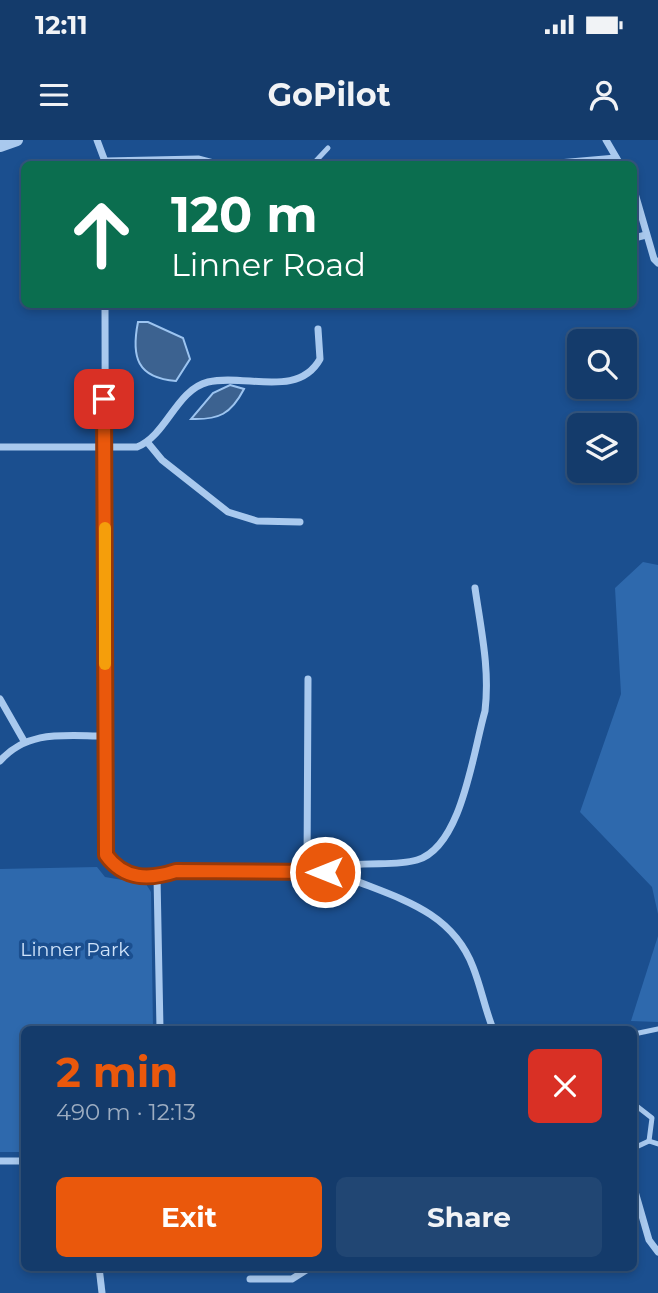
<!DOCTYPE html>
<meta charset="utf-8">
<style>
body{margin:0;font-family:Montserrat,sans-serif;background:#214673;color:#f1f3f6;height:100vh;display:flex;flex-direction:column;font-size:26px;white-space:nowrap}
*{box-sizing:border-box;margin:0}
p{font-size:23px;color:#9dadc1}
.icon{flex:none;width:38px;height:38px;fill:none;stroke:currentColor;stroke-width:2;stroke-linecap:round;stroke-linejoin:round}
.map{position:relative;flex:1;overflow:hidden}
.side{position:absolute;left:21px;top:886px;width:616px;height:245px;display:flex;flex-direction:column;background:#143b6b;border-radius:10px;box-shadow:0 4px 10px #0003,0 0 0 2px #33557e}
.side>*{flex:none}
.banner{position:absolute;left:21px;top:21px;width:616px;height:147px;border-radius:10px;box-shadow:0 4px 10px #0003,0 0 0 2px #33557e;background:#0b6e4f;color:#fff;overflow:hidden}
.tools{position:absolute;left:567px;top:189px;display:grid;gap:14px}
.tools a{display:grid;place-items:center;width:70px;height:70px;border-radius:10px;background:#143b6b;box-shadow:0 4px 10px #0003,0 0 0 2px #33557e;font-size:35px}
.pin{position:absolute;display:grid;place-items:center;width:60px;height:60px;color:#fff;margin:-30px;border-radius:14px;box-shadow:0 4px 10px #0006}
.me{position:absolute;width:77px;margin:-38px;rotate:270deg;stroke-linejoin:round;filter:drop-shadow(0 0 5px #0008)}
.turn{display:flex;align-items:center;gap:24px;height:147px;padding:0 35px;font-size:32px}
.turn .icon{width:91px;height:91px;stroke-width:2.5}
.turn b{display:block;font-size:49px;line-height:60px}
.round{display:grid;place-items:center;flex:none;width:74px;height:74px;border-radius:10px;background:#214673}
.head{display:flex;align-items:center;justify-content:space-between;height:119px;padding:0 35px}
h1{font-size:42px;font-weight:700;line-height:52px;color:#ea580c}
.primary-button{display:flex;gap:14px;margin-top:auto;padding:14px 35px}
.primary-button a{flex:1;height:80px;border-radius:10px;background:#ea580c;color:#fff;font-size:28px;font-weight:700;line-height:80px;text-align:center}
.primary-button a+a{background:#214673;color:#f1f3f6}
.status{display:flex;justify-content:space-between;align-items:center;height:49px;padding:0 35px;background:#143b6b;direction:ltr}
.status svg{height:19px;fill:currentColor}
header{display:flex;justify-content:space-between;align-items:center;height:91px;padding:0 35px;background:#143b6b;font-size:32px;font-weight:700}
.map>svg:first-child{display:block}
</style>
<div class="status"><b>12:11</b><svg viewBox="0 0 49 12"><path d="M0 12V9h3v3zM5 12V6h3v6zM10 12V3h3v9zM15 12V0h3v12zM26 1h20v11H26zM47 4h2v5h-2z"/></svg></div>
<header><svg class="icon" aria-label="menu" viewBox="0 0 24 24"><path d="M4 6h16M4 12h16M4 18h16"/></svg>GoPilot<svg class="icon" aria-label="person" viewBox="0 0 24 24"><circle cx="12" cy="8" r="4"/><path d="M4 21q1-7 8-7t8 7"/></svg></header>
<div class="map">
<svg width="658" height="1153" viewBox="0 0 658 1153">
<rect width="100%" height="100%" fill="#1b4f8f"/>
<g fill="#2e69ad">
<path d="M643 422 658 425V774L652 747 580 672 621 554 615 448Z"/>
<path d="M97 727 105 737 146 744 151 752 153 889H24V1012H0V729Z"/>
<path d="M658 796V882L631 881Z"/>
</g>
<g fill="#3c6290" stroke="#9cc4f0" stroke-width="2">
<path d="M138 182H148L183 198 190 219 176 241C137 238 131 217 138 182Z"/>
<path d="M230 245 244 249C231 274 219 280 191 279L213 253Z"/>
</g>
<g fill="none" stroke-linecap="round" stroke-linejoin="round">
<g stroke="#a9c9ee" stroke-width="5">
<path d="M313 24 328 8"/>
<path d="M634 894 658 889"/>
<path d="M634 964 652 978 649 1001"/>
<path d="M634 1008 649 1001 658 1004"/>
</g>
<g stroke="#a9c9ee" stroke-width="7">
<path d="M97 0 106 24"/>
<path d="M606 0 620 24"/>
<path d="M106 21 198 19 217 24"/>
<path d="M547 24 616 18"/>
<path d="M634 50 654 119 658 123"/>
<path d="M634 98 646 95"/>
<path d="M105 164 106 715C124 740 149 740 176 731L344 732 351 739C401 759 452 772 473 827 481 847 485 869 493 889"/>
<path d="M148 303 162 320 228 372 257 381 300 382"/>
<path d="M0 307H137C167 295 176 250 208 242 244 233 298 259 320 219L318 189"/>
<path d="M0 559 24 601"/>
<path d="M0 621C28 589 66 596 105 596"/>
<path d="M307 732 308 539"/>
<path d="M344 732 352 725C373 722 397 726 417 720 462 707 473 612 485 571 490 529 481 490 475 448"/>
<path d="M157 737 160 889"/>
<path d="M0 1021H24"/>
<path d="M634 1048 649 1100 658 1112"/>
<path d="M99 1127 102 1153"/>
<path d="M250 1139H292L311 1127"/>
</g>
<path stroke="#a9c9ee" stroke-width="12" d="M0 6 17 0"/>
</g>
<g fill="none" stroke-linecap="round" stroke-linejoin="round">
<defs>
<path id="route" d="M104 259 106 715C124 740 149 740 176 731L325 732"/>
</defs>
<use href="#route" stroke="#983908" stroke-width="18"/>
<use href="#route" stroke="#ea580c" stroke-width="12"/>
<path stroke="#f59e0b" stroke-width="12" d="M105 388V524"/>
</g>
<g text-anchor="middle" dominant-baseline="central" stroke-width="7" stroke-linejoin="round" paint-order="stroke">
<g font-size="19" fill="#cfe3fa" stroke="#1b4f8f">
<text x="75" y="809">Linner Park</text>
</g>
</g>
</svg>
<div class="tools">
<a><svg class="icon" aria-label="search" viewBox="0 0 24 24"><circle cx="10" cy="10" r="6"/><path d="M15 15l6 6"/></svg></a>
<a><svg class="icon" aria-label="layers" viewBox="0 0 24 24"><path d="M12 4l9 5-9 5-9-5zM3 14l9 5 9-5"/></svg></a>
</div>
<div class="pin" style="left:104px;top:259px;background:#d93025"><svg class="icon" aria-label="arrive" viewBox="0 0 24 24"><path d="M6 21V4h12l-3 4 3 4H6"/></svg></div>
<svg class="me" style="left:325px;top:732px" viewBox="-20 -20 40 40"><circle r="17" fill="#ea580c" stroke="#fff" stroke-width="3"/><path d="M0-11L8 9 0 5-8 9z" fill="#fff"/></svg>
<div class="banner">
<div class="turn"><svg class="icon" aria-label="ahead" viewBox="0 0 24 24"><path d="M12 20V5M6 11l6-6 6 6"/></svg><div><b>120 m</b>Linner Road</div></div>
</div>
<section class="side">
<div class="head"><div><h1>2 min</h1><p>490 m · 12:13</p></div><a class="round" style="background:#d93025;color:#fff"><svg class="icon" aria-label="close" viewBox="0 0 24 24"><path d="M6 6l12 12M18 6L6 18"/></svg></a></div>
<div class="primary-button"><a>Exit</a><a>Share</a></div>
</section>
</div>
